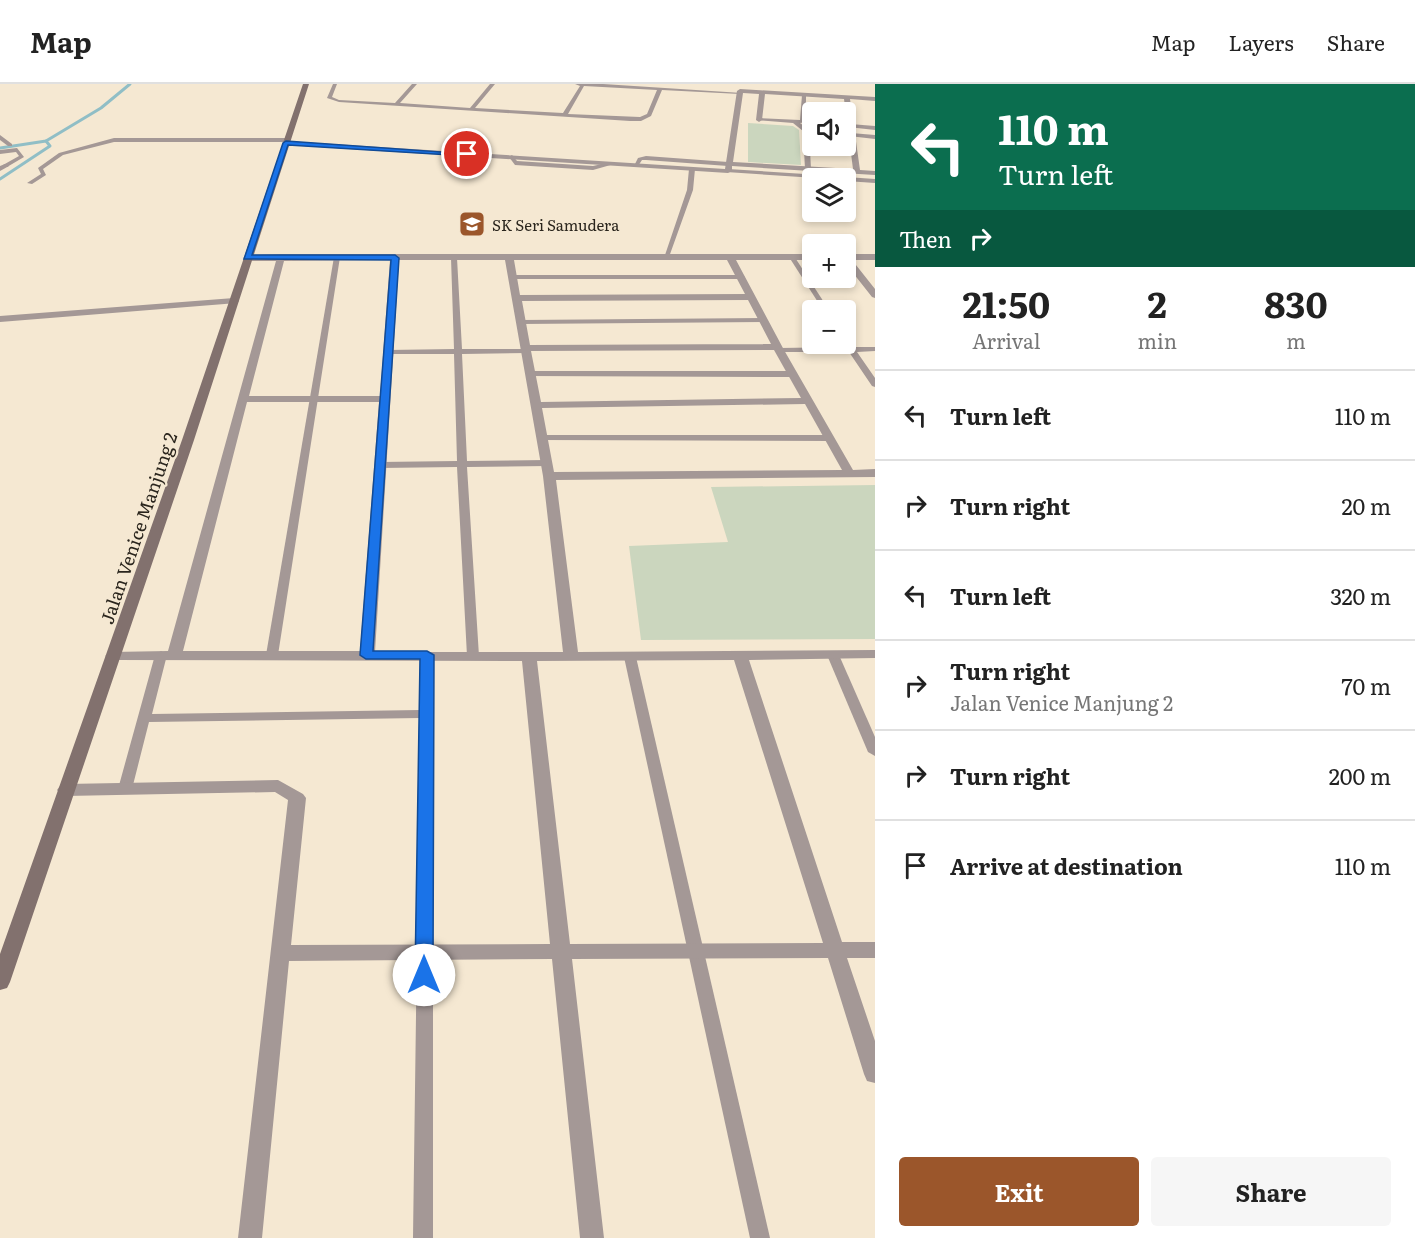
<!DOCTYPE html>
<meta charset="utf-8">
<style>
body{margin:0;font-family:Literata,serif;background:#f6f6f6;color:#222;height:100vh;display:flex;flex-direction:column;font-size:22px;white-space:nowrap}
*{box-sizing:border-box;margin:0}
p{font-size:20px;color:#767676}
.icon{flex:none;width:33px;height:33px;fill:none;stroke:currentColor;stroke-width:2;stroke-linecap:round;stroke-linejoin:round}
.map{position:relative;flex:1;overflow:hidden}
.sheet{display:flex;flex-direction:column;background:#fff;width:540px}
.sheet>*{flex:none}
.banner{background:#0b6e4f;color:#fff;overflow:hidden}
.fabs{position:absolute;left:802px;top:18px;display:grid;gap:12px}
.fabs a{display:grid;place-items:center;width:54px;height:54px;border-radius:6px;background:#fff;box-shadow:0 3px 9px #0003;font-size:30px}
.pin{position:absolute;display:grid;place-items:center;width:51px;height:51px;color:#fff;margin:-26px;border:3px solid #fff;border-radius:50%;box-shadow:0 2px 6px #0007}
.me{position:absolute;width:66px;margin:-33px;rotate:0deg;stroke-linejoin:round;filter:drop-shadow(0 0 4px #0008)}
.turn{display:flex;align-items:center;gap:21px;height:126px;padding:0 24px;font-size:27px}
.turn .icon{width:78px;height:78px;stroke-width:2.5}
.turn b{display:block;font-size:42px;line-height:51px}
.then{display:flex;align-items:center;height:57px;padding:0 24px;background:#0003;gap:12px;font-size:22px}
.eta{display:flex;justify-content:space-evenly;align-items:center;height:102px;text-align:center}
.eta b{font-size:36px;font-weight:700;line-height:42px}
.primary-button{display:flex;gap:12px;margin-top:auto;padding:12px 24px}
.primary-button a{flex:1;height:69px;border-radius:6px;background:#9b562b;color:#fff;font-size:24px;font-weight:700;line-height:69px;text-align:center}
.primary-button a+a{background:#f6f6f6;color:#222}
ul{padding:0;list-style:none}
li{display:flex;align-items:center;gap:18px;height:90px;padding:0 24px;border-top:2px solid #e0e0e0}
li div{flex:1}
li b{display:block;font-size:22px}
li em{font-style:normal}
header{display:flex;align-items:center;gap:36px;box-sizing:border-box;height:84px;padding:0 30px;background:#fff;border-bottom:2px solid #e0e0e0}
header strong{font-size:28px}
nav{display:flex;gap:33px;margin-inline-start:auto;font-size:21px}
main{display:flex;flex:1;min-height:0}
.map>svg:first-child{display:block}
</style>
<header>
<strong>Map</strong>
<nav><a>Map</a><a>Layers</a><a>Share</a></nav>
</header>
<main>
<div class="map">
<svg width="875" height="1154" viewBox="0 0 875 1154">
<rect width="100%" height="100%" fill="#f5e8d2"/>
<g fill="#cbd6be">
<path d="M748 39 793 42 799 46 801 81 748 78Z"/>
<path d="M875 401V555L641 556 629 462 728 458 711 403Z"/>
</g>
<g fill="none" stroke-linecap="round" stroke-linejoin="round">
<g stroke="#90bec6" stroke-width="3">
<path d="M0 64 46 57 101 24 130 0"/>
<path d="M0 95 50 62 46 57"/>
</g>
<g fill="#a49896" fill-rule="evenodd">
<path d="M333 0H337L332 13 339 16 395 19 412 0H417L400 19 470 24 490 0H495L475 24 563 29 580 2 575 0H603L742 9 740 10 662 6 651 32 641 37H630L339 18 327 14ZM584 2 657 6 647 30 640 33 568 30Z"/>
<path d="M804 10 806 11V38L800 39 809 46 811 85 808 87 805 85 803 47 793 39 756 36 759 34 800 36 802 11Z"/>
<path d="M850 40 875 42V46L848 43Z"/>
<path d="M851 49 875 51V55L849 52Z"/>
<path d="M114 54H286L289 56 286 58H114L63 71 43 85 46 91 32 100 27 99 41 90 38 84 59 69Z"/>
<path d="M17 64 24 73 7 83H3V81L19 72 16 68 0 70V66Z"/>
<path d="M512 71 517 77 593 82 611 78 614 80 593 86 515 81 509 73Z"/>
<path d="M646 72 728 78 731 80 728 82 646 76H642L638 82H634L638 74Z"/>
<path d="M692 83 695 85 693 106 669 173 664 174 687 106 689 85Z"/>
<path d="M728 85 836 92 839 94H816L726 88Z"/>
<path d="M846 93 875 95V99L846 97V94H843Z"/>
<path d="M337 171 340 173 278 571 272 575 266 571 334 173Z"/>
<path d="M454 172 457 174 462 265H527L531 267 527 269 462 270 467 377 547 376 552 379 547 382 467 383 479 572 473 576 467 572 457 383 380 384 375 381 380 378 457 377 454 270H388L384 268 388 266 454 265 451 174Z"/>
<path d="M790 172H794L829 226H823L789 173Z"/>
<path d="M510 191H741L745 193 741 195H513L509 193Z"/>
<path d="M766 234 767 236 763 238 521 240 517 238 521 236Z"/>
<path d="M846 255H849L854 263H875V267L857 268 875 294V303L872 302 849 268H779L775 266 779 264 846 263 844 260H846Z"/>
<path d="M531 287H793L797 290 793 293 528 292 527 290Z"/>
<path d="M543 351H829L834 354 829 357 540 356 538 354Z"/>
<path d="M161 567 167 571 152 630 420 626 421 571 427 567 433 571V1154H413L420 634 149 638 132 705 130 708H120L118 705 155 571Z"/>
<path d="M833 567 839 571 875 653V672L868 668 827 571Z"/>
<path d="M630 569 636 573 770 1154H750L624 573Z"/>
</g>
<g fill="#a49896" fill-rule="evenodd">
<path d="M740 5 875 13V17L850 15 860 86 875 87V91L732 82V87L728 89 286 61 283 59 286 57 725 85 737 7ZM743 9 759 10 756 36 759 38 762 36 765 10 844 15 853 85 733 78Z"/>
<path d="M0 51 12 60V62H8L0 56Z"/>
<path d="M5 80 9 82 0 87V82Z"/>
<path d="M281 170H813V176H736L784 266 853 386 875 385V393L556 396 578 568 875 566V574L749 576 842 858H875V874H847L875 957V999L867 997 864 990 828 874 572 875 604 1154H580L552 875 289 877 262 1154H238L288 716 275 708 66 712 60 710 57 706 60 702 66 700 278 696 303 710 306 714 291 861 550 860 522 577 112 576 105 572 112 568 168 567 276 177H247L243 174 247 171ZM390 176 380 312H249L284 177ZM399 176H505L543 392 563 568H375ZM514 176H727L745 210 520 211ZM748 216 771 260 530 261 522 217ZM774 266 801 314 541 318 531 267ZM247 318H379L360 567H183ZM805 320 842 386 554 388 542 324ZM734 576 823 859 570 860 537 577Z"/>
<path d="M846 170H875V176H852L875 205V214L872 213 846 180Z"/>
<path d="M234 214 239 217 237 219 0 238V232Z"/>
</g>
<path fill="#82716e" fill-rule="evenodd" d="M303 0H309L194 356 10 898 7 904 0 906V870L182 356Z"/>
</g>
<path fill="#1a73e8" stroke="#114b97" stroke-width="1.5" d="M286 57 470 70 467 72 288 61 252 171H395L399 174 373 567H427L434 571 433 891 431 896 424 898 418 896 415 891 420 575H366L360 571 391 176 244 175 283 59Z"/>
<defs>
<symbol id="school-square" viewBox="-11 -11 22 22"><rect x="-9" y="-9" width="18" height="18" rx="4" fill="#9b562b" stroke="#f5e8d2"/><path d="M0-5L7-2L0 1L-7-2ZM-4 1L0 2.5L4 1V4Q0 6-4 4Z" fill="#fff"/></symbol>
</defs>
<g fill-rule="evenodd">
<use href="#school-square" x="457" y="125" width="30" height="30"/>
</g>
<g text-anchor="middle" dominant-baseline="central" stroke-width="4.5" stroke-linejoin="round" paint-order="stroke">
<g font-size="15" fill="#2a251d" stroke="#f5e8d2" text-anchor="start">
<text x="492" y="140">SK Seri Samudera</text>
</g>
<g font-size="18" fill="#2a251d" stroke="#f5e8d2">
<text transform="translate(138 444) rotate(-71)">Jalan Venice Manjung 2</text>
</g>
</g>
</svg>
<div class="fabs">
<a><svg class="icon" aria-label="sound" viewBox="0 0 24 24"><path d="M4 9h4l5-4v14l-5-4H4zM17 9q2 3 0 6"/></svg></a>
<a><svg class="icon" aria-label="layers" viewBox="0 0 24 24"><path d="M12 4l9 5-9 5-9-5zM3 14l9 5 9-5"/></svg></a>
<a>+</a>
<a>−</a>
</div>
<div class="pin" style="left:467px;top:70px;background:#d93025"><svg class="icon" aria-label="arrive" viewBox="0 0 24 24"><path d="M6 21V4h12l-3 4 3 4H6"/></svg></div>
<svg class="me" style="left:424px;top:891px" viewBox="-20 -20 40 40"><circle r="19" fill="#fff"/><path d="M0-13L10 11 0 6-10 11z" fill="#1a73e8"/></svg>
</div>
<section class="sheet">
<div class="banner">
<div class="turn"><svg class="icon" aria-label="left" viewBox="0 0 24 24"><path d="M17 20v-9H6M10 6l-5 5 5 5"/></svg><div><b>110 m</b>Turn left</div></div>
<div class="then">Then<svg class="icon" aria-label="right" viewBox="0 0 24 24"><path d="M7 20v-9h11M14 6l5 5-5 5"/></svg></div>
</div>
<div class="eta">
<div><b>21:50</b><p>Arrival</p></div>
<div><b>2</b><p>min</p></div>
<div><b>830</b><p>m</p></div>
</div>
<ul>
<li><svg class="icon" aria-label="left" viewBox="0 0 24 24"><path d="M17 20v-9H6M10 6l-5 5 5 5"/></svg><div><b>Turn left</b></div><em>110 m</em></li>
<li><svg class="icon" aria-label="right" viewBox="0 0 24 24"><path d="M7 20v-9h11M14 6l5 5-5 5"/></svg><div><b>Turn right</b></div><em>20 m</em></li>
<li><svg class="icon" aria-label="left" viewBox="0 0 24 24"><path d="M17 20v-9H6M10 6l-5 5 5 5"/></svg><div><b>Turn left</b></div><em>320 m</em></li>
<li><svg class="icon" aria-label="right" viewBox="0 0 24 24"><path d="M7 20v-9h11M14 6l5 5-5 5"/></svg><div><b>Turn right</b><p>Jalan Venice Manjung 2</p></div><em>70 m</em></li>
<li><svg class="icon" aria-label="right" viewBox="0 0 24 24"><path d="M7 20v-9h11M14 6l5 5-5 5"/></svg><div><b>Turn right</b></div><em>200 m</em></li>
<li><svg class="icon" aria-label="arrive" viewBox="0 0 24 24"><path d="M6 21V4h12l-3 4 3 4H6"/></svg><div><b>Arrive at destination</b></div><em>110 m</em></li>
</ul>
<div class="primary-button"><a>Exit</a><a>Share</a></div>
</section>
</main>
